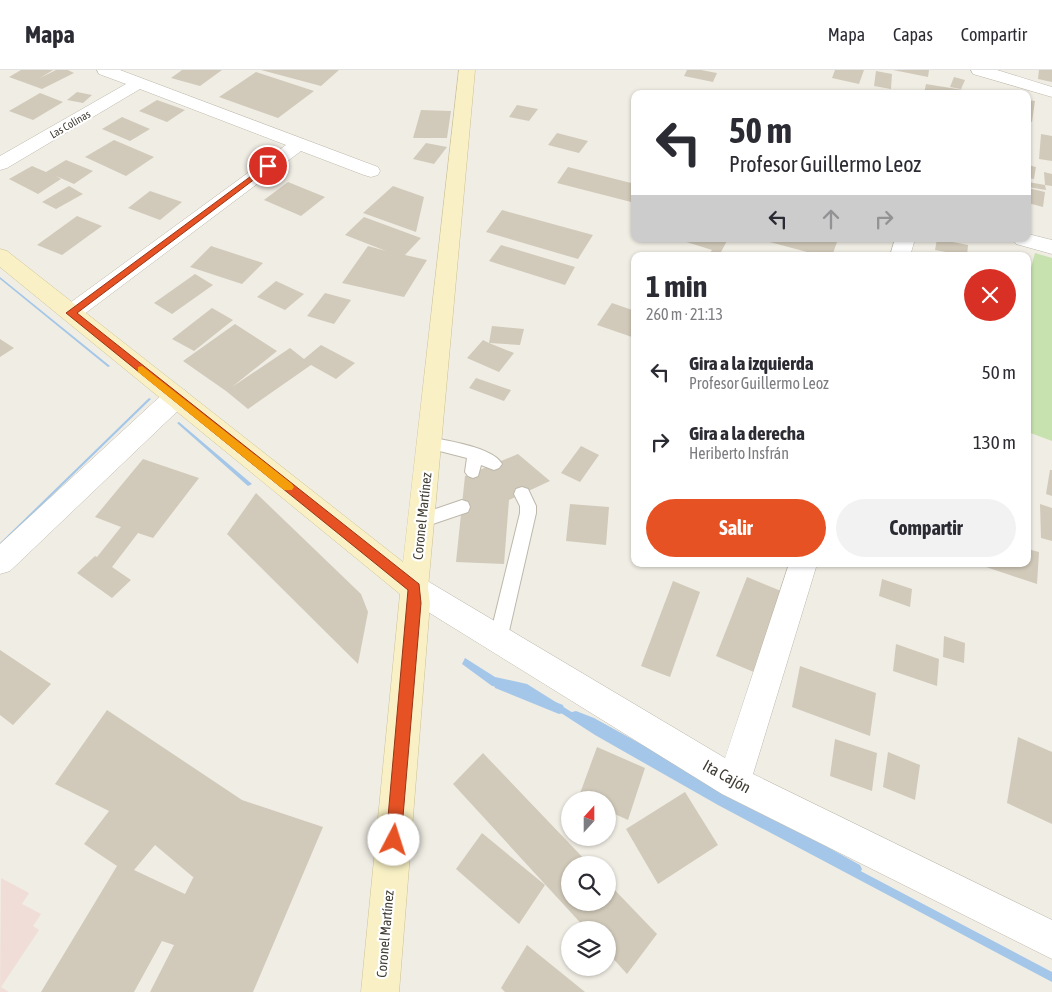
<!DOCTYPE html>
<html lang="es">
<meta charset="utf-8">
<style>
body{margin:0;font-family:"Asap Condensed",sans-serif;background:#f2f2f3;color:#2b2b33;height:100vh;display:flex;flex-direction:column;font-size:19px;white-space:nowrap}
*{box-sizing:border-box;margin:0}
p{font-size:16px;color:#7c7c81}
.icon{flex:none;width:28px;height:28px;fill:none;stroke:currentColor;stroke-width:2;stroke-linecap:round;stroke-linejoin:round}
.map{position:relative;flex:1;overflow:hidden}
.sheet{position:absolute;left:631px;top:182px;width:400px;height:315px;display:flex;flex-direction:column;background:#fff;border-radius:10px;box-shadow:0 1px 4px #0004}
.sheet>*{flex:none}
.top-card{position:absolute;left:631px;top:20px;width:400px;height:152px;border-radius:10px;box-shadow:0 1px 4px #0004;background:#fff;color:#2b2b33;overflow:hidden}
.needle{width:32px;rotate:21deg}
.tools{position:absolute;left:561px;top:721px;display:grid;gap:10px}
.tools a{display:grid;place-items:center;width:55px;height:55px;border-radius:50%;background:#fff;box-shadow:0 1px 4px #0004;font-size:25px}
.pin{position:absolute;display:grid;place-items:center;width:42px;height:42px;color:#fff;margin:-21px;border:2px solid #fff;border-radius:50%;box-shadow:0 1px 5px #0007}
.me{position:absolute;width:55px;margin:-28px;rotate:5deg;stroke-linejoin:round;filter:drop-shadow(0 0 4px #0008)}
.turn{display:flex;align-items:center;gap:18px;height:105px;padding:0 15px;font-size:22px}
.turn .icon{width:65px;height:65px;stroke-width:2.5}
.turn b{display:block;font-size:35px;line-height:42px}
.lanes{display:flex;align-items:center;height:48px;padding:0 15px;background:#0003;justify-content:center;gap:25px;direction:ltr}
.lanes .off{opacity:.35}
.round{display:grid;place-items:center;flex:none;width:52px;height:52px;border-radius:26px;background:#f2f2f3}
.summary{display:flex;align-items:center;justify-content:space-between;height:85px;padding:0 15px}
h1{font-size:30px;font-weight:700;line-height:38px}
.action{display:flex;gap:10px;margin-top:auto;padding:10px 15px}
.action a{flex:1;height:58px;border-radius:30px;background:#e65224;color:#fff;font-size:20px;font-weight:700;line-height:58px;text-align:center}
.action a+a{background:#f2f2f3;color:#2b2b33}
ul{padding:0;list-style:none}
li{display:flex;align-items:center;gap:15px;height:70px;padding:0 15px}
li div{flex:1}
li b{display:block;font-size:19px}
li em{font-style:normal}
header{display:flex;align-items:center;gap:30px;box-sizing:border-box;height:70px;padding:0 25px;background:#fff;border-bottom:1px solid #e1e1e2}
header strong{font-size:24px}
nav{display:flex;gap:28px;margin-inline-start:auto;font-size:18px}
.map>svg:first-child{display:block}
</style>
<header>
<strong>Mapa</strong>
<nav><a>Mapa</a><a>Capas</a><a>Compartir</a></nav>
</header>
<div class="map">
<svg width="1052" height="922" viewBox="0 0 1052 922">
<rect width="100%" height="100%" fill="#f0ede4"/>
<path fill="#f0ddd8" d="M1 808 29 823 22 834 41 844 33 856 39 860 1 917 9 922H0Z"/>
<path fill="#c7e1af" d="M1035 183 1052 188V371L1028 362V209Z"/>
<g fill="#a4c7e9">
<path d="M0 207 110 296 108 297 0 209Z"/>
<path d="M149 328 151 329 0 476V473Z"/>
<path d="M179 352 252 414 248 416 177 353Z"/>
<path d="M465 588 495 607 527 614 597 658 722 728 1052 902V912L718 735 595 665 530 623 492 616 462 594Z"/>
</g>
<g fill="none" stroke-linecap="round" stroke-linejoin="round">
<g fill="#a4c7e9" fill-rule="evenodd">
<path d="M499 610 563 635 564 639 563 643 559 644 495 618 494 615 495 612Z"/>
<path d="M576 641 594 648 860 795 862 799 860 803 856 805 852 803 586 656 572 650 571 646 572 642Z"/>
</g>
</g>
<g fill="#d1caba" fill-rule="evenodd">
<path d="M21 0H53L40 8 56 0H68L74 3 42 19 9 7Z"/>
<path d="M182 0H222L200 16 171 8Z"/>
<path d="M261 0H339L321 16Z"/>
<path d="M687 0H701L717 3 713 12 684 6Z"/>
<path d="M835 0H864L859 14 832 8Z"/>
<path d="M893 0H929L928 7Z"/>
<path d="M1039 0H1052V12L1038 9Z"/>
<path d="M876 1 892 4 891 19 874 16Z"/>
<path d="M256 2 314 21 278 48 219 27Z"/>
<path d="M954 7 965 10 961 19 950 17Z"/>
<path d="M926 14 969 21V24H924Z"/>
<path d="M77 22 92 25 83 33 67 30Z"/>
<path d="M40 23 63 32 33 50 9 41Z"/>
<path d="M157 30 185 40 167 52 139 41Z"/>
<path d="M1028 30 1035 31 1032 52 1028 51Z"/>
<path d="M517 35 538 39 529 51 509 47Z"/>
<path d="M421 40 451 41 447 68H413Z"/>
<path d="M122 47 150 59 130 71 102 59Z"/>
<path d="M557 63 588 71 579 83 548 75Z"/>
<path d="M1041 64 1052 66V91L1039 89Z"/>
<path d="M114 70 154 87 126 106 85 87Z"/>
<path d="M426 73 447 77 434 94 413 89Z"/>
<path d="M66 90 93 101 74 114 56 106 61 109 38 124 9 109 32 96 46 102Z"/>
<path d="M1028 95 1036 97 1034 109 1028 108Z"/>
<path d="M568 97 635 114V133L557 113Z"/>
<path d="M1044 102 1052 104V116L1045 115Z"/>
<path d="M288 112 325 127 301 146 264 130Z"/>
<path d="M1028 112 1045 115 1046 120 1028 117Z"/>
<path d="M69 116 83 124 56 139 42 132Z"/>
<path d="M393 116 424 127 416 162 363 143Z"/>
<path d="M1028 118 1045 122 1043 137 1028 133Z"/>
<path d="M150 121 182 132 160 150 128 138Z"/>
<path d="M502 140 593 165 578 189 486 162Z"/>
<path d="M77 146 102 156 62 185 37 175Z"/>
<path d="M364 147 421 168 405 185 427 190 404 227 342 213 368 176 386 181 345 165Z"/>
<path d="M677 169H728L721 182 733 186H708L712 180Z"/>
<path d="M768 169H825L837 172 832 186H822L766 171Z"/>
<path d="M937 169 968 175 967 186 935 180Z"/>
<path d="M501 175 575 197 565 215 489 191Z"/>
<path d="M211 176 263 193 242 214 190 197Z"/>
<path d="M195 204 213 215 172 244 154 233Z"/>
<path d="M276 211 304 224 285 240 257 227Z"/>
<path d="M325 223 351 230 334 254 307 246Z"/>
<path d="M612 233 635 241V268L597 255Z"/>
<path d="M212 238 233 250 194 281 172 269Z"/>
<path d="M235 254 277 281 232 317 290 278 304 289 321 275 355 293 336 309 311 295 248 339 226 321 183 291Z"/>
<path d="M492 256 524 259 520 275 489 273 514 283 499 302 467 288 483 270 489 273Z"/>
<path d="M0 269 14 278 0 287Z"/>
<path d="M476 308 511 320 504 331 469 318Z"/>
<path d="M581 376 599 385 580 412 561 403Z"/>
<path d="M518 384 550 411 509 430 504 494 456 492 465 406Z"/>
<path d="M143 389 199 408 153 468 138 463 112 497 131 510 112 528 77 503 95 486 97 487 121 457 95 447Z"/>
<path d="M1050 400H1052V426L1046 424Z"/>
<path d="M256 423 361 524 368 542 358 594 227 464Z"/>
<path d="M570 434 609 437 606 475 566 471Z"/>
<path d="M1040 434 1052 438V471L1041 468Z"/>
<path d="M1028 479 1039 482 1037 514 983 496V494H1028Z"/>
<path d="M747 507 791 525 763 606 716 586Z"/>
<path d="M882 509 912 519 910 537 879 526Z"/>
<path d="M673 511 700 522 670 607 641 596Z"/>
<path d="M944 566 965 573 964 593 943 587Z"/>
<path d="M896 574 939 589 937 616 893 601Z"/>
<path d="M0 580 51 614 13 655 0 645Z"/>
<path d="M800 596 876 623 870 666 792 637Z"/>
<path d="M107 640 242 730 323 757 253 922H150L174 875 162 871 134 922H41L117 796 84 774 109 741 55 714ZM155 775 193 807 194 806 185 824 134 800Z"/>
<path d="M1018 667 1052 682V754L1007 733Z"/>
<path d="M835 669 877 683 872 721 830 706Z"/>
<path d="M597 677 645 698 628 750 608 741V730L578 729Z"/>
<path d="M888 682 920 695 915 730 883 717Z"/>
<path d="M483 683 590 795H570V832H608V813L657 864 627 904 608 883V860H587L453 714Z"/>
<path d="M685 722 718 775 658 814 626 759Z"/>
<path d="M482 763 545 815 519 854 456 799Z"/>
<path d="M527 875 585 922H505L501 918Z"/>
</g>
<g fill="none" stroke-linecap="round" stroke-linejoin="round">
<defs>
<g id="lane">
<path d="M429 367C447 371 493 377 502 394L499 398 494 400 481 395 478 406 473 408 468 406 465 402 467 388 424 377 421 373 424 369Z"/>
<path d="M522 417 528 419 536 436V443L507 570 504 576 498 578 492 576 489 570 520 443V436L514 424 516 419Z"/>
<path d="M462 430 468 432 470 437 468 442 421 458 415 456 413 451 415 446Z"/>
</g>
<g id="street">
<path d="M97 0H120L378 97 380 101 378 105 371 107 364 105 301 81 79 248 71 251 63 248 60 243 63 238 286 75 140 19 7 98 0 100V86L126 14 99 4Z"/>
<path d="M971 0H997L1052 17V27L973 4Z"/>
<path d="M1028 164 1052 170V184L1016 174 1013 169H1028Z"/>
<path d="M895 169H915L910 186H890Z"/>
<path d="M176 318 185 320 188 327 185 334 10 501 0 504V474L167 320Z"/>
<path d="M789 494H817L753 704 1052 850V889L722 724 404 527 400 518 404 509 414 505 424 509 725 688Z"/>
</g>
<path id="secondary" d="M459 0H475L428 518 430 533 399 922H361L400 524 0 197V179L7 181 403 492Z"/>
</defs>
<use href="#lane" stroke="#bdb8aa" stroke-width="2"/>
<use href="#street" stroke="#bdb8aa" stroke-width="1"/>
<use href="#secondary" stroke="#ccc296" stroke-width="1"/>
<use href="#lane" fill="#fff" fill-rule="evenodd"/>
<use href="#street" fill="#fff" fill-rule="evenodd"/>
<use href="#secondary" fill="#f9f1c5" fill-rule="evenodd"/>
</g>
<path fill="#e65224" stroke="#963517" d="M266 95 272 96 77 243 419 514 421 533 401 770 399 775 394 778 388 775 386 770 408 520 66 243Z"/>
<path fill="#f59e0b" d="M142 296 292 414 294 417 292 420H284L138 302V297Z"/>
<g text-anchor="middle" dominant-baseline="central" stroke-width="4.5" stroke-linejoin="round" paint-order="stroke">
<g font-size="11" fill="#413d34" stroke="#fff">
<text transform="translate(70 54) rotate(-30)">Las Colinas</text>
</g>
<g font-size="14" fill="#413d34" stroke="#fff">
<text transform="translate(422 446) rotate(-84)">Coronel Martínez</text>
<text transform="translate(385 864) rotate(-85)">Coronel Martínez</text>
</g>
<g font-size="16" fill="#413d34" stroke="#fff">
<text transform="translate(727 706) rotate(29)">Ita Cajón</text>
</g>
</g>
</svg>
<div class="tools">
<a><svg class="needle" viewBox="-14 -14 28 28"><path d="M0-13l5 13h-10z" fill="#e53935"/><path d="M0 13l5-13h-10z" fill="#7c7c81"/></svg></a>
<a><svg class="icon" aria-label="search" viewBox="0 0 24 24"><circle cx="10" cy="10" r="6"/><path d="M15 15l6 6"/></svg></a>
<a><svg class="icon" aria-label="layers" viewBox="0 0 24 24"><path d="M12 4l9 5-9 5-9-5zM3 14l9 5 9-5"/></svg></a>
</div>
<div class="pin" style="left:268px;top:96px;background:#d93025"><svg class="icon" aria-label="arrive" viewBox="0 0 24 24"><path d="M6 21V4h12l-3 4 3 4H6"/></svg></div>
<svg class="me" style="left:394px;top:770px" viewBox="-20 -20 40 40"><circle r="19" fill="#fff"/><path d="M0-13L10 11 0 6-10 11z" fill="#e65224"/></svg>
<div class="top-card">
<div class="turn"><svg class="icon" aria-label="left" viewBox="0 0 24 24"><path d="M17 20v-9H6M10 6l-5 5 5 5"/></svg><div><b>50 m</b>Profesor Guillermo Leoz</div></div>
<div class="lanes"><svg class="icon" aria-label="left" viewBox="0 0 24 24"><path d="M17 20v-9H6M10 6l-5 5 5 5"/></svg><svg class="icon off" aria-label="ahead" viewBox="0 0 24 24"><path d="M12 20V5M6 11l6-6 6 6"/></svg><svg class="icon off" aria-label="right" viewBox="0 0 24 24"><path d="M7 20v-9h11M14 6l5 5-5 5"/></svg></div>
</div>
<section class="sheet">
<div class="summary"><div><h1>1 min</h1><p>260 m · 21:13</p></div><a class="round" style="background:#d93025;color:#fff"><svg class="icon" aria-label="close" viewBox="0 0 24 24"><path d="M6 6l12 12M18 6L6 18"/></svg></a></div>
<ul>
<li><svg class="icon" aria-label="left" viewBox="0 0 24 24"><path d="M17 20v-9H6M10 6l-5 5 5 5"/></svg><div><b>Gira a la izquierda</b><p>Profesor Guillermo Leoz</p></div><em>50 m</em></li>
<li><svg class="icon" aria-label="right" viewBox="0 0 24 24"><path d="M7 20v-9h11M14 6l5 5-5 5"/></svg><div><b>Gira a la derecha</b><p>Heriberto Insfrán</p></div><em>130 m</em></li>
</ul>
<div class="action"><a>Salir</a><a>Compartir</a></div>
</section>
</div>
